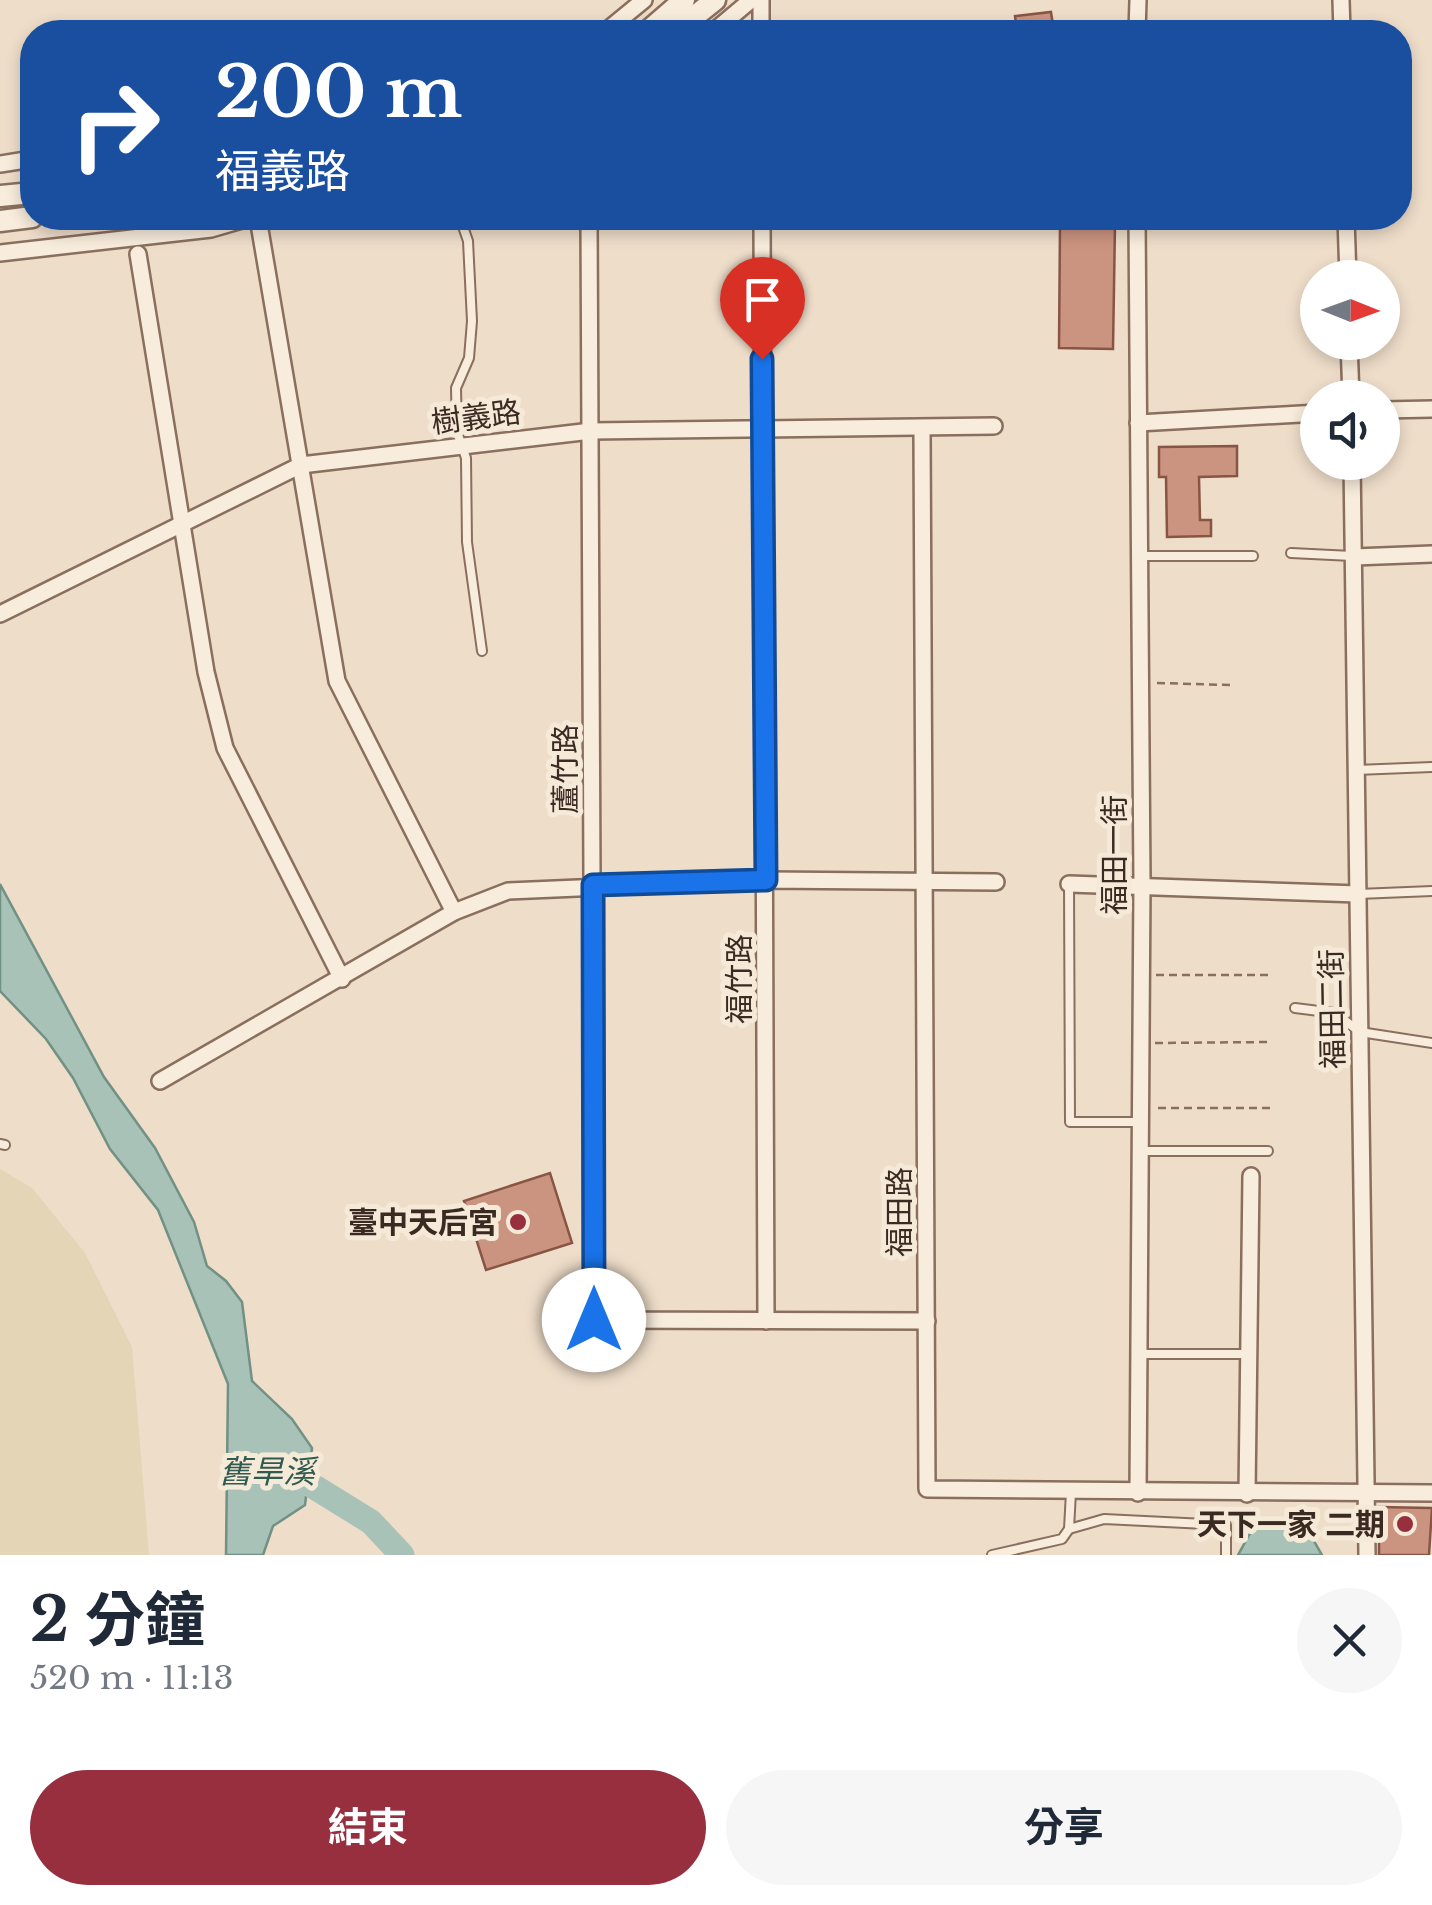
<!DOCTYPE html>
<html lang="zh-TW">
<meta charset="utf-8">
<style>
body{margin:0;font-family:"Libre Baskerville","Noto Sans TC",serif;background:#f6f6f7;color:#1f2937;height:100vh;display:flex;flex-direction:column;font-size:38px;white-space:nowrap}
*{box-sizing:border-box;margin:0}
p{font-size:32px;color:#747a83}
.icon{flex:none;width:55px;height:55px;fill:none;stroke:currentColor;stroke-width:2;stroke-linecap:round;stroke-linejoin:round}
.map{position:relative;height:1555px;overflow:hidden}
.details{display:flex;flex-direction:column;background:#fff;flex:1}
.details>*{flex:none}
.guide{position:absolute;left:20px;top:20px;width:1392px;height:210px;border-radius:40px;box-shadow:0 5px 15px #0003;background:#1a4fa0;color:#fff;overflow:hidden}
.needle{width:65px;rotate:91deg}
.buttons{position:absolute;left:1300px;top:260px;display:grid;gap:20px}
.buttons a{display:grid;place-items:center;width:100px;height:100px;border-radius:50%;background:#fff;box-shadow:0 5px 15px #0003;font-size:50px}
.pin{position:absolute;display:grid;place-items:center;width:85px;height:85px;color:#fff;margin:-102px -42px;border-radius:50% 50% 50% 0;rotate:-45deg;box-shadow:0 0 10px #0007}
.pin .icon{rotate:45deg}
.me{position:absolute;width:110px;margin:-55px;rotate:0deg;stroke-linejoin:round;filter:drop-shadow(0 0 8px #0008)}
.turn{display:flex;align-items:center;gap:35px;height:210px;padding:0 30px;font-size:45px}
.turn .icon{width:130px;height:130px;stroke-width:2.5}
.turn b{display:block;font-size:70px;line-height:85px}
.round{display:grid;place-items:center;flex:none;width:105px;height:105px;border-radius:52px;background:#f6f6f7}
.summary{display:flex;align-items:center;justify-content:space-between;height:170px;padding:0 30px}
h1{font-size:60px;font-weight:700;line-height:75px}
.button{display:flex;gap:20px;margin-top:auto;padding:20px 30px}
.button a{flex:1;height:115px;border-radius:60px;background:#972f3f;color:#fff;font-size:40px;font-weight:700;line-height:115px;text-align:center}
.button a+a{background:#f6f6f7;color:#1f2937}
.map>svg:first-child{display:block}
</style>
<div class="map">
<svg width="1432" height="1555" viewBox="0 0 1432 1555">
<rect width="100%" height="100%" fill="#eeddc9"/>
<path fill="#e3d5b6" d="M0 1169 32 1188 85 1253 132 1347 149 1555H0Z"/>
<g fill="#a9c2b7" stroke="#709184" stroke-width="2.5">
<path d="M0 884 104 1077 155 1148 194 1222 207 1266 226 1281 242 1302 252 1381 292 1419 312 1448 305 1505 273 1526 263 1555H226L228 1384 158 1210 110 1149 73 1078 46 1039 0 991Z"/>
<path d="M1280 1519 1307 1529 1322 1555H1238L1253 1528Z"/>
</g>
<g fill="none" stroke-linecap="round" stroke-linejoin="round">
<path stroke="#a9c2b7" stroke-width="25" d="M282 1467 371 1522 402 1555"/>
</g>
<g fill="#cb9480" stroke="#854" stroke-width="2.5">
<path d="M1051 12 1054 32H1017L1015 16Z"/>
<path d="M1060 225H1115L1113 349 1059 348Z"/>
<path d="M1237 446V476L1199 477 1200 520H1211V536L1167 537 1166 477H1159V447Z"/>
<path d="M550 1173 572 1243 486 1270 464 1201Z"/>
<path d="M1379 1507 1432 1508 1429 1555H1379Z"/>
</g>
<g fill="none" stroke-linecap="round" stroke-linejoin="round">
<defs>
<g id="service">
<path d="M460 218 468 241 472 321 469 358 456 388 457 432 466 458 467 542 482 651"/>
<path d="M1291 553 1352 556"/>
<path d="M1139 556H1253"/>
<path d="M1356 770 1432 767"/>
<path d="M1069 884 1070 1122H1140"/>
<path d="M1358 894 1432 891"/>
<path d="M1295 1008 1335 1013 1360 1032 1432 1043"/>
<path d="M0 1144 5 1145"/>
<path d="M1140 1151H1268"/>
<path d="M1141 1354H1249"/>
<path d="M1069 1529 1104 1519 1226 1525V1555"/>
<path d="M992 1555 1062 1539 1069 1529 1071 1492"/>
</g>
<g id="minor">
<path d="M761 0V32"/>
<path d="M1341 0 1342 32"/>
<path d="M605 32 644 0"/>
<path d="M713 32 751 0"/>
<path d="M1137 32 1138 0"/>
<path d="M0 164 32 159"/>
<path d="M258 218 337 681 454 912"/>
<path d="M589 218 594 1320 927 1321"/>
<path d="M762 218 766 1321"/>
<path d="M1137 218 1142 883 1138 1493"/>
<path d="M1346 218 1348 278"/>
<path d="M0 253 211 229 249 218"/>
<path d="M138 254 206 672 225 748 342 979"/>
<path d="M1349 342 1351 398"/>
<path d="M1382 410 1432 409"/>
<path d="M1138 423 1318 413"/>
<path d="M922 430 927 1489 1432 1493"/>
<path d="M1352 462 1367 1555"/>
<path d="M1354 557 1432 554"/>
<path d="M0 614 301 465 591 431 994 426"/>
<path d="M1069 884 1358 894"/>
<path d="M160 1081 454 912 508 891 766 880 996 882"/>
<path d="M1247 1494 1251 1176"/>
</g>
<g id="tertiary">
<path d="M647 32 684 0"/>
<path d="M675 32 715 0"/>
<path d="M0 196 32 193"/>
<path d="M0 221 32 217"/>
</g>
</defs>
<use href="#service" stroke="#8a6f5e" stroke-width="12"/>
<use href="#minor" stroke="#8a6f5e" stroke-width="20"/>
<use href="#tertiary" stroke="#8a6f5e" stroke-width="25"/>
<g stroke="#8a6f5e" stroke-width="2.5" stroke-dasharray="8 5" stroke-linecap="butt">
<path d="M1157 683 1230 685"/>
<path d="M1156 975H1269"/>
<path d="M1155 1043 1269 1042"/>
<path d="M1158 1108H1271"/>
</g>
<use href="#service" stroke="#f8ecdc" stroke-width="8"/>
<use href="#minor" stroke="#f8ecdc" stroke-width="15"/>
<use href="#tertiary" stroke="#f8ecdc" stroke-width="20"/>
</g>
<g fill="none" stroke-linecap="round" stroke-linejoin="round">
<defs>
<path id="route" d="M594 1320 593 885 766 880 762 359"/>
</defs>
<use href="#route" stroke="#114b97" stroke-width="25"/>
<use href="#route" stroke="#1a73e8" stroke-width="18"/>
</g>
<g fill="#972f3f" stroke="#f5e9d8" stroke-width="4">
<circle cx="518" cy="1222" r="10"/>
<circle cx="1405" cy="1524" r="10"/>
</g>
<g text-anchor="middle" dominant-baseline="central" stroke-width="10" stroke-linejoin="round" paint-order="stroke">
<g font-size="30" fill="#3b2a21" stroke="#f5e9d8">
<text transform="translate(476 417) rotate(-7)">樹義路</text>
<text transform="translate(565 769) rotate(-90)">蘆竹路</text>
<text transform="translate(1114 855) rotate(-90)">福田一街</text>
<text transform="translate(739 979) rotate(-90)">福竹路</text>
<text transform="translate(1332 1009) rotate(-91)">福田二街</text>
<text transform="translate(899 1212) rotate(-90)">福田路</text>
</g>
<g font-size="30" font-weight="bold" fill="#3b2a21" stroke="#f5e9d8" text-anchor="end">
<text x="498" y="1222">臺中天后宮</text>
<text x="1385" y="1524">天下一家 二期</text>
</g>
<g font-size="32" font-style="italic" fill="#315a51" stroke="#f5e9d8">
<text x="267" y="1472">舊旱溪</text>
</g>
</g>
</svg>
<div class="buttons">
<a><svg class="needle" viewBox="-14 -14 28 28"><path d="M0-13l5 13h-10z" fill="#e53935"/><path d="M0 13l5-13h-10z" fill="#747a83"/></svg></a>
<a><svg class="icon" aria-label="sound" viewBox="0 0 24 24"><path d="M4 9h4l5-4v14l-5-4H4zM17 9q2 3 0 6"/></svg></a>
</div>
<div class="pin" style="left:762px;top:359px;background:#d93025"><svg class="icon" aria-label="arrive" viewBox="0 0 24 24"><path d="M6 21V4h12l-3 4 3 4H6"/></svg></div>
<svg class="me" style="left:594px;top:1320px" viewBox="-20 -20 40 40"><circle r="19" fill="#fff"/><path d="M0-13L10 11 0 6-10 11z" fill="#1a73e8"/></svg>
<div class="guide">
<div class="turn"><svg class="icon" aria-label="right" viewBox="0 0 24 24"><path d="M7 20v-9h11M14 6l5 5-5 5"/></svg><div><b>200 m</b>福義路</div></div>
</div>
</div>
<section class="details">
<div class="summary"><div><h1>2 分鐘</h1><p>520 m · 11:13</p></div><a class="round"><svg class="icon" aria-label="close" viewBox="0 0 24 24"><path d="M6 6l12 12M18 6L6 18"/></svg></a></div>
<div class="button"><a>結束</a><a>分享</a></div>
</section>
